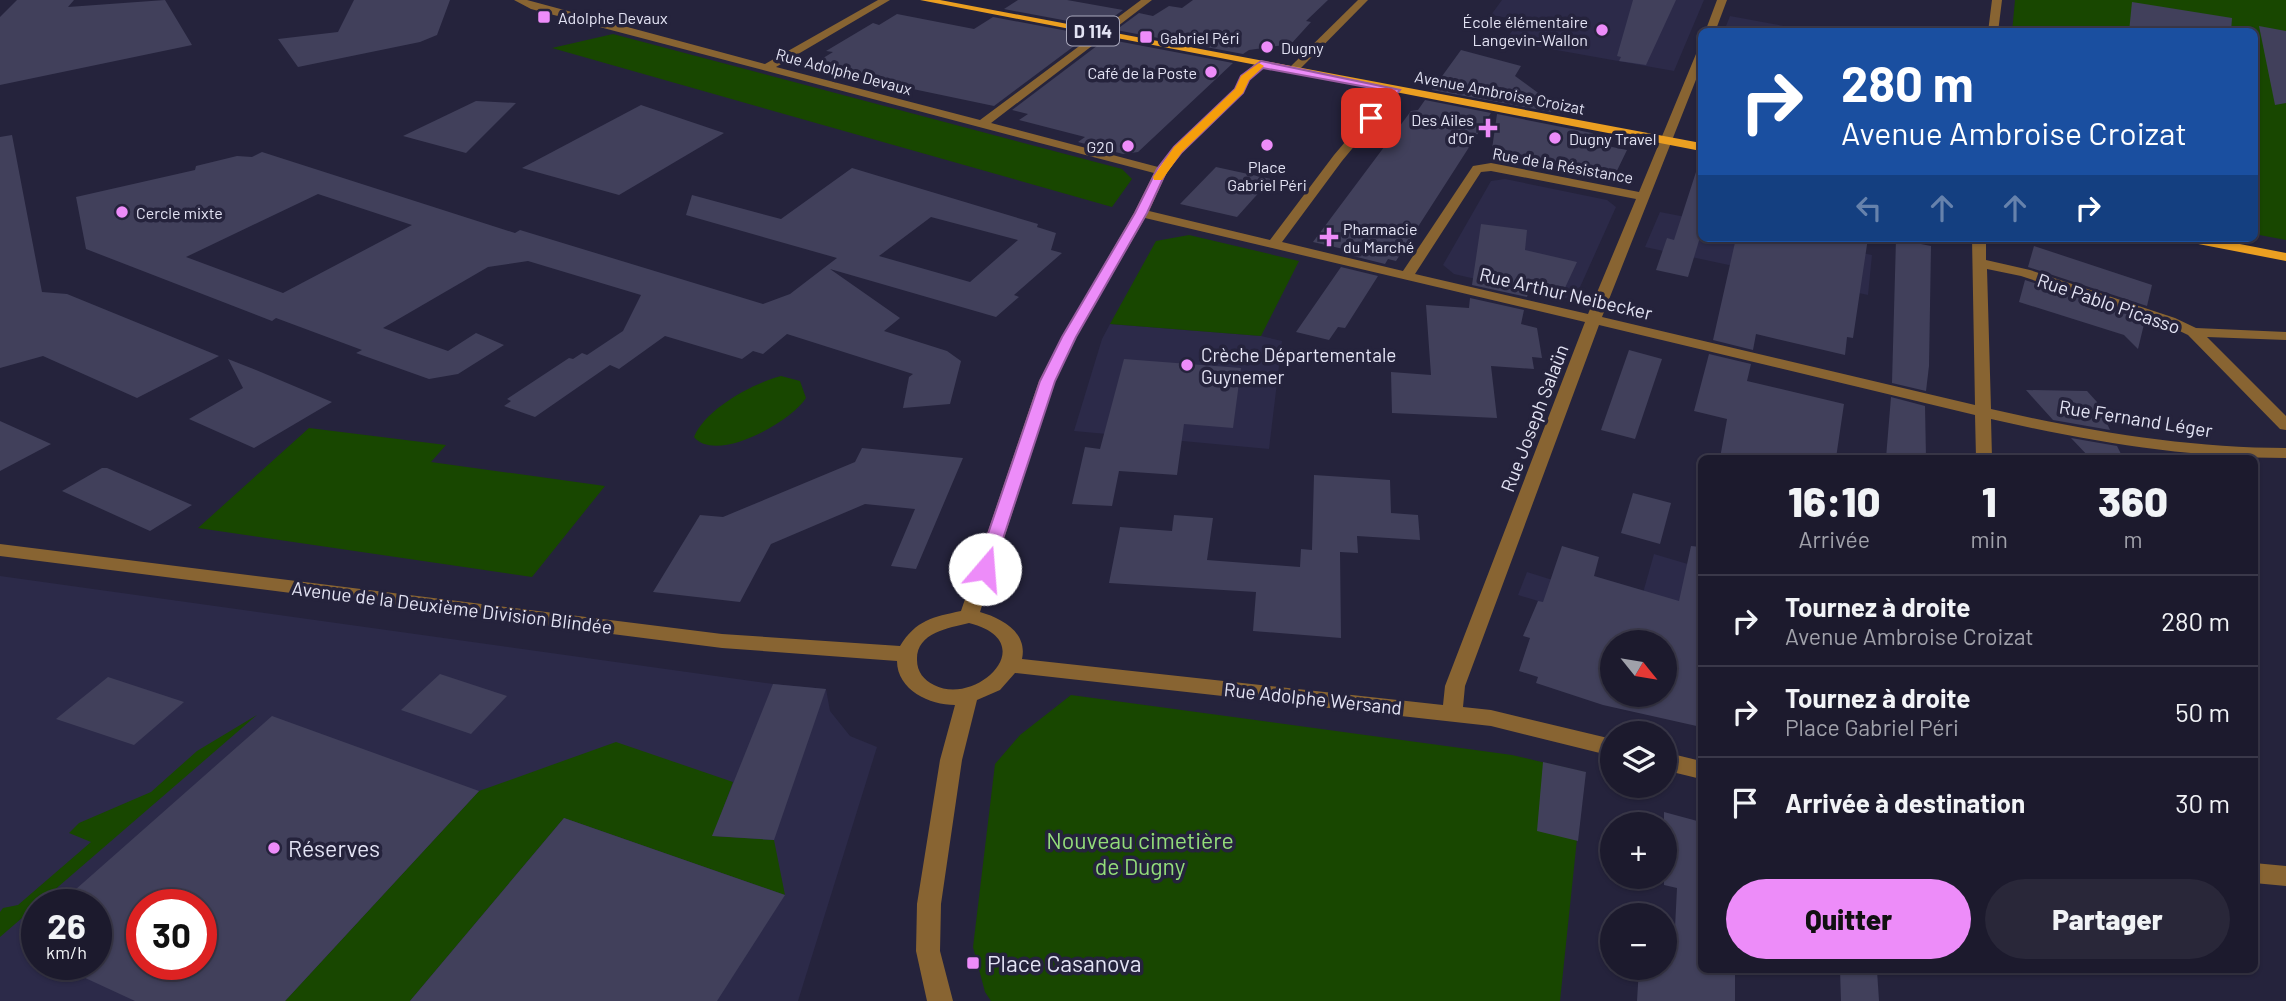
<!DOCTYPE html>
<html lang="fr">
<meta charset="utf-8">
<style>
body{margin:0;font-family:Barlow,sans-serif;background:#292739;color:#f1f3f6;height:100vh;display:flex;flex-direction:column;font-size:26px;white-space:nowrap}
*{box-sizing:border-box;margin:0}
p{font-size:23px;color:#a0a1aa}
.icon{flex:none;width:38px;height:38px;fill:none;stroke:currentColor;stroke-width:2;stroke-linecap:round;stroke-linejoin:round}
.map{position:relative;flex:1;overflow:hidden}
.drawer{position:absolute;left:1698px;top:455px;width:560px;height:518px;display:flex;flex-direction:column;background:#1c1a2d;border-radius:10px;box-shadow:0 2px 5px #0004,0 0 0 2px #3a3849}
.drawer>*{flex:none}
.guide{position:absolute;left:1698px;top:28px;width:560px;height:214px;border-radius:10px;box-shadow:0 2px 5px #0004,0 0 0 2px #3a3849;background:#1a4fa0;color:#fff;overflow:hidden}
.needle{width:46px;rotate:120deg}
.tools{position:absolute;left:1600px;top:630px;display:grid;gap:14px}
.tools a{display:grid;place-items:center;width:77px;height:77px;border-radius:50%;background:#1c1a2d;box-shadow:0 2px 5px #0004,0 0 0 2px #3a3849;font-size:35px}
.speed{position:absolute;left:21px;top:889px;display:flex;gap:14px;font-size:35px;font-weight:700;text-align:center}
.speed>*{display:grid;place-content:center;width:91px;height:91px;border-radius:50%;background:#1c1a2d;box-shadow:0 2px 5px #0004,0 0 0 2px #3a3849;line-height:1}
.speed small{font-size:18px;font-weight:400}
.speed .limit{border:10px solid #d22;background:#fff;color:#111}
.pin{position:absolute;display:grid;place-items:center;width:60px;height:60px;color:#fff;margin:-30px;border-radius:14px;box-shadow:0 4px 10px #0006}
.me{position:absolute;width:77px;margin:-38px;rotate:18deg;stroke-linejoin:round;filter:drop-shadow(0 0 5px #0008)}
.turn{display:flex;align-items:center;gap:24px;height:147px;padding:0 28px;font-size:32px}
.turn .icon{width:91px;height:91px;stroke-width:2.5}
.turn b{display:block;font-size:49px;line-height:60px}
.lanes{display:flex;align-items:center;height:66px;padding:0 28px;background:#0003;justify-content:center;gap:35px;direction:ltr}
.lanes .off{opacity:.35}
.eta{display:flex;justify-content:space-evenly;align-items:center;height:119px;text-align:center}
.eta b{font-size:42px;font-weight:800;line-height:49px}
.action{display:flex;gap:14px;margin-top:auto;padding:14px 28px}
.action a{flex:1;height:80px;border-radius:42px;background:#ed8cf9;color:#111;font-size:28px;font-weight:800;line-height:80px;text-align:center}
.action a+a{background:#292739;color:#f1f3f6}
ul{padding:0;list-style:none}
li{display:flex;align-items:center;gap:21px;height:91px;padding:0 28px;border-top:2px solid #3a3849}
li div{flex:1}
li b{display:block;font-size:26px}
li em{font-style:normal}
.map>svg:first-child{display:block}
</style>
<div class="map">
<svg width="2286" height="1001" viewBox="0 0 2286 1001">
<rect width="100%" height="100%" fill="#25233c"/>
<g fill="#2c2a49" fill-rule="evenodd">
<path d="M1502 0H1704L1674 71 1505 41 1520 20 1491 15Z"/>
<path d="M1730 16 1811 31H1724Z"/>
<path d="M1505 179 1607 200 1616 207 1576 296 1561 299 1454 274 1443 265 1491 181Z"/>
<path d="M1660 212 1701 220V238H1790L1872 255 1868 295 1645 247Z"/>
<path d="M1110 324 1261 336 1282 341 1269 449 1074 431 1102 339Z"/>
<path d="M1654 554 1701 568 1664 642H1612L1532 618 1538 601 1518 595 1527 572 1639 607Z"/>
<path d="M0 576 773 684 826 689 830 711 850 736 877 747 798 1001H0ZM37 905H96V964H37ZM142 905H201V964H142Z"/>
</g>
<g fill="#184700">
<path d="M2015 0H2286V240L2254 234V32H2012Z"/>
<path d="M613 34 1122 169 1132 179 1112 207 552 48Z"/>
<path d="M1189 235 1299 261 1261 336 1110 324 1156 241Z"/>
<path d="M781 376 800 381 806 398C791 422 716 464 694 437 705 409 753 383 781 376Z"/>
<path d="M309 428 446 445 431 462 605 486 532 577 198 528Z"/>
<path d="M1071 695 1512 755 1584 772 1560 1001H991L985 992 973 947 995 764 1020 735Z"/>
<path d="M257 715 0 937V912L3 908 18 905 91 842 69 833 79 823 151 792 197 751Z"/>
<path d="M616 742 733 782 713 836 774 840 785 895 564 818 410 1001H285L479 791Z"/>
</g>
<g fill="#41405b" fill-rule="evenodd">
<path d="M17 0H74L68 7 165 0 192 45 0 85V17Z"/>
<path d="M354 0H450L437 35 420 42 298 67 278 39 338 32Z"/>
<path d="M1018 0H1067L1123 10 1100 27 1004 9Z"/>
<path d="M1193 0H1328L1306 21 1311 22 1291 44 1249 50 1243 54 1116 30 1139 13 1153 16 1169 6 1182 8Z"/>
<path d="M1633 0H1676L1646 65 1619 61 1621 57 1617 56Z"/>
<path d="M2132 2 2232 18 2231 32H2129Z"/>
<path d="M897 14 974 29 993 17 1089 35 994 106 889 84 893 81 815 63 833 52 826 51 873 23 879 25Z"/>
<path d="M2259 26 2286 31V103L2275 105Z"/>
<path d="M1106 39 1233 63 1138 152 1123 154 1078 142 1085 137 1019 120 1028 114 1012 110Z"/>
<path d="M1461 50 1521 66 1515 76 1568 115 1432 90Z"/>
<path d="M1425 100 1491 113 1396 261 1388 259 1385 264 1349 255 1352 251 1313 242 1411 111 1418 110Z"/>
<path d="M476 101 516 103 466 153 403 136Z"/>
<path d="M641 105 724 133 619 195 522 168Z"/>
<path d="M1497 114 1592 133 1612 147 1627 150 1611 183 1523 165 1529 156 1492 149Z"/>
<path d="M12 135 42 292 67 294 219 356 137 398 43 356 0 368V137Z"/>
<path d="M262 152 515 233 520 230 763 304 790 294 837 258 686 215 692 195 781 219 852 168 1038 224 1037 227 1056 233 1051 250 1062 253 1014 295 1019 297 996 317 830 269 900 318 884 331 947 351 961 361 950 404 903 408 909 377 913 374 787 334 763 354 753 351 742 359 665 336 619 369 610 365 535 417 504 406 511 401 507 399 569 358 573 359 582 353 587 355 623 331 641 295 528 261 488 267 383 328 448 351 476 333 504 345 458 374 429 379 356 353 362 350 276 318 272 321 86 249 76 197 195 170 196 166 237 156 252 157ZM318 194 412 225 283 293 186 257ZM931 217 1018 240 970 282 879 256Z"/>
<path d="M1216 167 1271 179 1237 217 1180 204Z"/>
<path d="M1696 172 1701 173V234L1688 277 1656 270 1667 238 1674 240Z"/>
<path d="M1481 224 1527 230 1525 250 1577 262 1564 290 1531 282 1527 297 1472 285Z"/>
<path d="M1736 238H1868L1853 338 1847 337 1845 355 1756 334 1753 350 1713 340Z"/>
<path d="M1896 239 1931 246 1929 366 1926 391 1892 383Z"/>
<path d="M2034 246 2152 285 2147 306 2028 267Z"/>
<path d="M1341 267 1378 276 1345 328 1338 327 1329 340 1296 332Z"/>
<path d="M2025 280 2145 320 2138 349 2124 335 2019 302Z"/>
<path d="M1470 298 1524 310 1521 324 1537 328 1542 358 1532 357 1534 369 1491 366 1497 418 1392 413 1391 372 1431 375 1426 305 1469 308Z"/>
<path d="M1629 350 1662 359 1635 439 1601 430Z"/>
<path d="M1709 354 1751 364 1747 381 1844 404 1836 458H1720L1727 419 1694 411Z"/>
<path d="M228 359 256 370 332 402 254 448 189 419 243 388Z"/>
<path d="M1124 359 1241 368 1233 428 1184 424 1177 475 1119 471 1112 506 1072 504 1085 447 1100 449Z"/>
<path d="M2026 390 2087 391 2097 402 2110 430 2053 420Z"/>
<path d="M1891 397 1925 406 1926 458H1886Z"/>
<path d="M0 421 51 444 0 471Z"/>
<path d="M2071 438 2117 446 2123 458H2090Z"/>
<path d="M862 448 963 458 916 569 891 566 915 509 865 504 771 544 740 602 653 592 700 515 723 517 855 462Z"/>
<path d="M102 468H107L192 505 150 531 62 491Z"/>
<path d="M1314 475 1390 480 1391 513 1418 515 1420 540 1357 536 1358 553 1340 552 1341 638 1253 631 1256 592 1109 583 1120 527 1172 531 1174 515 1213 518 1207 560 1300 567 1301 549 1312 550Z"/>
<path d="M1633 493 1671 503 1660 544 1621 533Z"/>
<path d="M1562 546 1599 557 1594 576 1679 601 1691 546 1701 547V727L1603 705 1536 683 1538 677 1519 671 1530 638 1523 636 1538 601 1543 602ZM1612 642H1664V695H1612Z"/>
<path d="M440 674 507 696 471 734 401 710Z"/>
<path d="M108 677 184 702 134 745 56 719Z"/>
<path d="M773 684 826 689 774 840 712 836Z"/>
<path d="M272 716 479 791 285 1001H135L55 964H96V905H58ZM142 905H201V964H142Z"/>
<path d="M1543 762 1586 772 1578 841 1537 831Z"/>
<path d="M1664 812 1701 822V970H1735V1001H1637L1639 968H1664V946L1674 948 1677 888 1664 885Z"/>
<path d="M564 818 785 895 717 1001H410Z"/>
<path d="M1840 970H1877L1879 1001H1841Z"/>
</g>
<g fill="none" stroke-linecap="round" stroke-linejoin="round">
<g fill="#886432" fill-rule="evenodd">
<path d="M514 0H527L765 64 878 0H890L776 67 980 120 1141 0H1152L991 123 1158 167 1174 147 1234 90 1241 76 1257 62H1265V66L1250 80 1243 93 1182 153 1167 172 1149 211 1270 240 1334 155 1391 88H1399V92L1342 161 1282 242 1403 271 1473 166 1491 163 1639 192 1696 54 1701 51V67L1602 317 1975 405 1972 238H1986V260L2030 270 2175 318 2196 328 2286 332V340L2207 337 2286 416V430L2280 429 2188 335 2165 324 2021 276 1987 269 1991 409C2087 431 2188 448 2286 448V458C2188 458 2087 441 1991 419L1992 458H1976L1975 415 1599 325 1465 686 1463 707 1491 710 1612 739V756L1491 726 1015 673 1000 690 977 700 962 760 941 904 940 951 953 1001H927L916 951 917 904 940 760 955 705C930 705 897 690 897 661L722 648 0 556V544L722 634 900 646C916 620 933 617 961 611L1039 381 1062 337 1134 213 1154 173 531 9ZM1491 171 1636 199 1588 314 1415 274 1481 172ZM1145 218 1585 322 1445 686 1443 705 1022 659C1028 632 1001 618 980 612L1055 381 1076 337ZM969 623C1044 642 976 707 934 685 924 680 917 672 917 660 916 633 948 628 969 623Z"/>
<path d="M1358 0H1368L1297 72H1289V68Z"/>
<path d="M1717 0H1727L1715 32H1705Z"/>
<path d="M1992 0H2002L1998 32H1988Z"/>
<path d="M1664 752 1701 761V779L1664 770Z"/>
<path d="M2254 863 2286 866V886L2254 883Z"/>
</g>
<g fill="#eb9f21" fill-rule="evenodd">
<path d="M920 0H940L1701 143V151Z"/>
<path d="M2181 238H2209L2286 253V261L2188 242Z"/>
</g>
</g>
<path fill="#ed8cf9" stroke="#9a5ba2" stroke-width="2" d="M1261 61 1400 90 1375 120 1371 121 1366 118 1388 91 1263 68 1249 80 1243 93 1182 152 1166 172 1147 213 1076 337 1055 381 993 569 985 575 979 574 976 569 1040 381 1062 337 1135 213 1157 169 1174 147 1235 89 1241 76Z"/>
<path fill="#f59e0b" d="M1259 63 1264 66 1249 80 1243 93 1182 152 1162 180H1154L1153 177 1174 147 1235 89 1241 76Z"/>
<g fill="#ed8cf9" stroke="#25233c" stroke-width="2.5">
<rect x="537" y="10" width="14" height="14" rx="3.5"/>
<circle cx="1602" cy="30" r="7"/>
<rect x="1139" y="30" width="14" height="14" rx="3.5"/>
<circle cx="1267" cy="47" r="7"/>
<circle cx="1211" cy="72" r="7"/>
<path d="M1484.5 117.5h7v7h7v7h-7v7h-7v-7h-7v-7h7z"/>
<circle cx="1555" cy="138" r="7"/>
<circle cx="1267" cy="145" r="7"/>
<circle cx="1128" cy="146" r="7"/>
<circle cx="122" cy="212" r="7"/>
<path d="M1325.5 226.5h7v7h7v7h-7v7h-7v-7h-7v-7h7z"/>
<circle cx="1187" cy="365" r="7"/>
<circle cx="274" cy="848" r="7"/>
<rect x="966" y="956" width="14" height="14" rx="3.5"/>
</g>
<g text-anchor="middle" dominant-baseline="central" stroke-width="7" stroke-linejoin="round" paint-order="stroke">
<g font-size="16" fill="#e3e3f4" stroke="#25233c" text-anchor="start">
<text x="558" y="17">Adolphe Devaux</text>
<text x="1588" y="21" text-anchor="end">École élémentaire<tspan x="1588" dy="18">Langevin-Wallon</tspan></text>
<text x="1160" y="37">Gabriel Péri</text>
<text x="1281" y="47">Dugny</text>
<text x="1197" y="72" text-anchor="end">Café de la Poste</text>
<text x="1474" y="119" text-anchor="end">Des Ailes<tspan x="1474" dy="18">d'Or</tspan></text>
<text x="1569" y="138">Dugny Travel</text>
<text x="1114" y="146" text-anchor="end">G20</text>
<text x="1267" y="166" text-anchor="middle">Place<tspan x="1267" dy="18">Gabriel Péri</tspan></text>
<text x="136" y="212">Cercle mixte</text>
<text x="1343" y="228">Pharmacie<tspan x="1343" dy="18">du Marché</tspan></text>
</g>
<g font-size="16" fill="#e3e3f4" stroke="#25233c">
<text transform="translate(844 71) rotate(15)">Rue Adolphe Devaux</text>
<text transform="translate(1500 92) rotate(11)">Avenue Ambroise Croizat</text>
<text transform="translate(1563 165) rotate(10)">Rue de la Résistance</text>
</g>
<rect fill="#25233c" stroke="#aaa9bd" stroke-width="2" x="1067" y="16.5" width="52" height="29" rx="5"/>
<g font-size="18" font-weight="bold" fill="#e3e3f4">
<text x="1093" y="31">D 114</text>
</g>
<g font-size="19" fill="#e3e3f4" stroke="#25233c">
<text transform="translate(1566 293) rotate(13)">Rue Arthur Neibecker</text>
<text transform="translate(2109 303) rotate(19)">Rue Pablo Picasso</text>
<text transform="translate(1534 418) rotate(-69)">Rue Joseph Salaün</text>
<text transform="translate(2136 418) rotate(9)">Rue Fernand Léger</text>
<text transform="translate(452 607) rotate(7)">Avenue de la Deuxième Division Blindée</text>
<text transform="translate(1313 698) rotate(6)">Rue Adolphe Wersand</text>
</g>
<g font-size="19" fill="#e3e3f4" stroke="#25233c" text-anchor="start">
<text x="1201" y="354">Crèche Départementale<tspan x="1201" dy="22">Guynemer</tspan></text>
</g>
<g font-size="23" fill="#93dd7a" stroke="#25233c">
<text x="1140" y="840">Nouveau cimetière<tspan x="1140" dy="26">de Dugny</tspan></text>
</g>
<g font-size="23" fill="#e3e3f4" stroke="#25233c" text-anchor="start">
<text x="288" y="848">Réserves</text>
<text x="987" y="963">Place Casanova</text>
</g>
</g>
</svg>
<div class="tools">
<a><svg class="needle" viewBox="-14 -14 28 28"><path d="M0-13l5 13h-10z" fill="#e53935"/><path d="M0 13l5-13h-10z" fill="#a0a1aa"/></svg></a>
<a><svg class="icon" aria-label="layers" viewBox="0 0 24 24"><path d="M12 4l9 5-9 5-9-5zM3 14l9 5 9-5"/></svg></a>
<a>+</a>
<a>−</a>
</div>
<div class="speed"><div>26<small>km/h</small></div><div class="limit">30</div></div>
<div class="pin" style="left:1371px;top:118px;background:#d93025"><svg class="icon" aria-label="arrive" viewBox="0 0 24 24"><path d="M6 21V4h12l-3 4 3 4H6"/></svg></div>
<svg class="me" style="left:985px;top:569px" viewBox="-20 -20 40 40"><circle r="19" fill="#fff"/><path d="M0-13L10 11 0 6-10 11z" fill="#ed8cf9"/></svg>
<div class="guide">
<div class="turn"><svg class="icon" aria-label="right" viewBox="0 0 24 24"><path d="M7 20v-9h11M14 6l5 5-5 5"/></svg><div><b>280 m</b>Avenue Ambroise Croizat</div></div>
<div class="lanes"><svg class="icon off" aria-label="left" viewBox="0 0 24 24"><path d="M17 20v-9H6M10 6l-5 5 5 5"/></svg><svg class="icon off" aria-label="ahead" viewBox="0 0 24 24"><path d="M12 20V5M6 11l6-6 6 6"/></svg><svg class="icon off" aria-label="ahead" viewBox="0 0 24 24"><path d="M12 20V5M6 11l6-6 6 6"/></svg><svg class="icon" aria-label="right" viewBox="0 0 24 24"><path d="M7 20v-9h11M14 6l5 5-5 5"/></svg></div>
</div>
<section class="drawer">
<div class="eta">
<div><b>16:10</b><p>Arrivée</p></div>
<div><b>1</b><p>min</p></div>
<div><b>360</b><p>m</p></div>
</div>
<ul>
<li><svg class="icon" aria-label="right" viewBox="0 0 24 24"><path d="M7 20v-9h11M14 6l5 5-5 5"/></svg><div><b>Tournez à droite</b><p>Avenue Ambroise Croizat</p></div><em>280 m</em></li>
<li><svg class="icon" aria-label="right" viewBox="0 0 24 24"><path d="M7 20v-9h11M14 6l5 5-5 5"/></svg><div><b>Tournez à droite</b><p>Place Gabriel Péri</p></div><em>50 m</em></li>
<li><svg class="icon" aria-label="arrive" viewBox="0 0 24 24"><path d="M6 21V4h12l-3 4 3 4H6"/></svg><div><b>Arrivée à destination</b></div><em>30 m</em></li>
</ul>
<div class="action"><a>Quitter</a><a>Partager</a></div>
</section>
</div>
